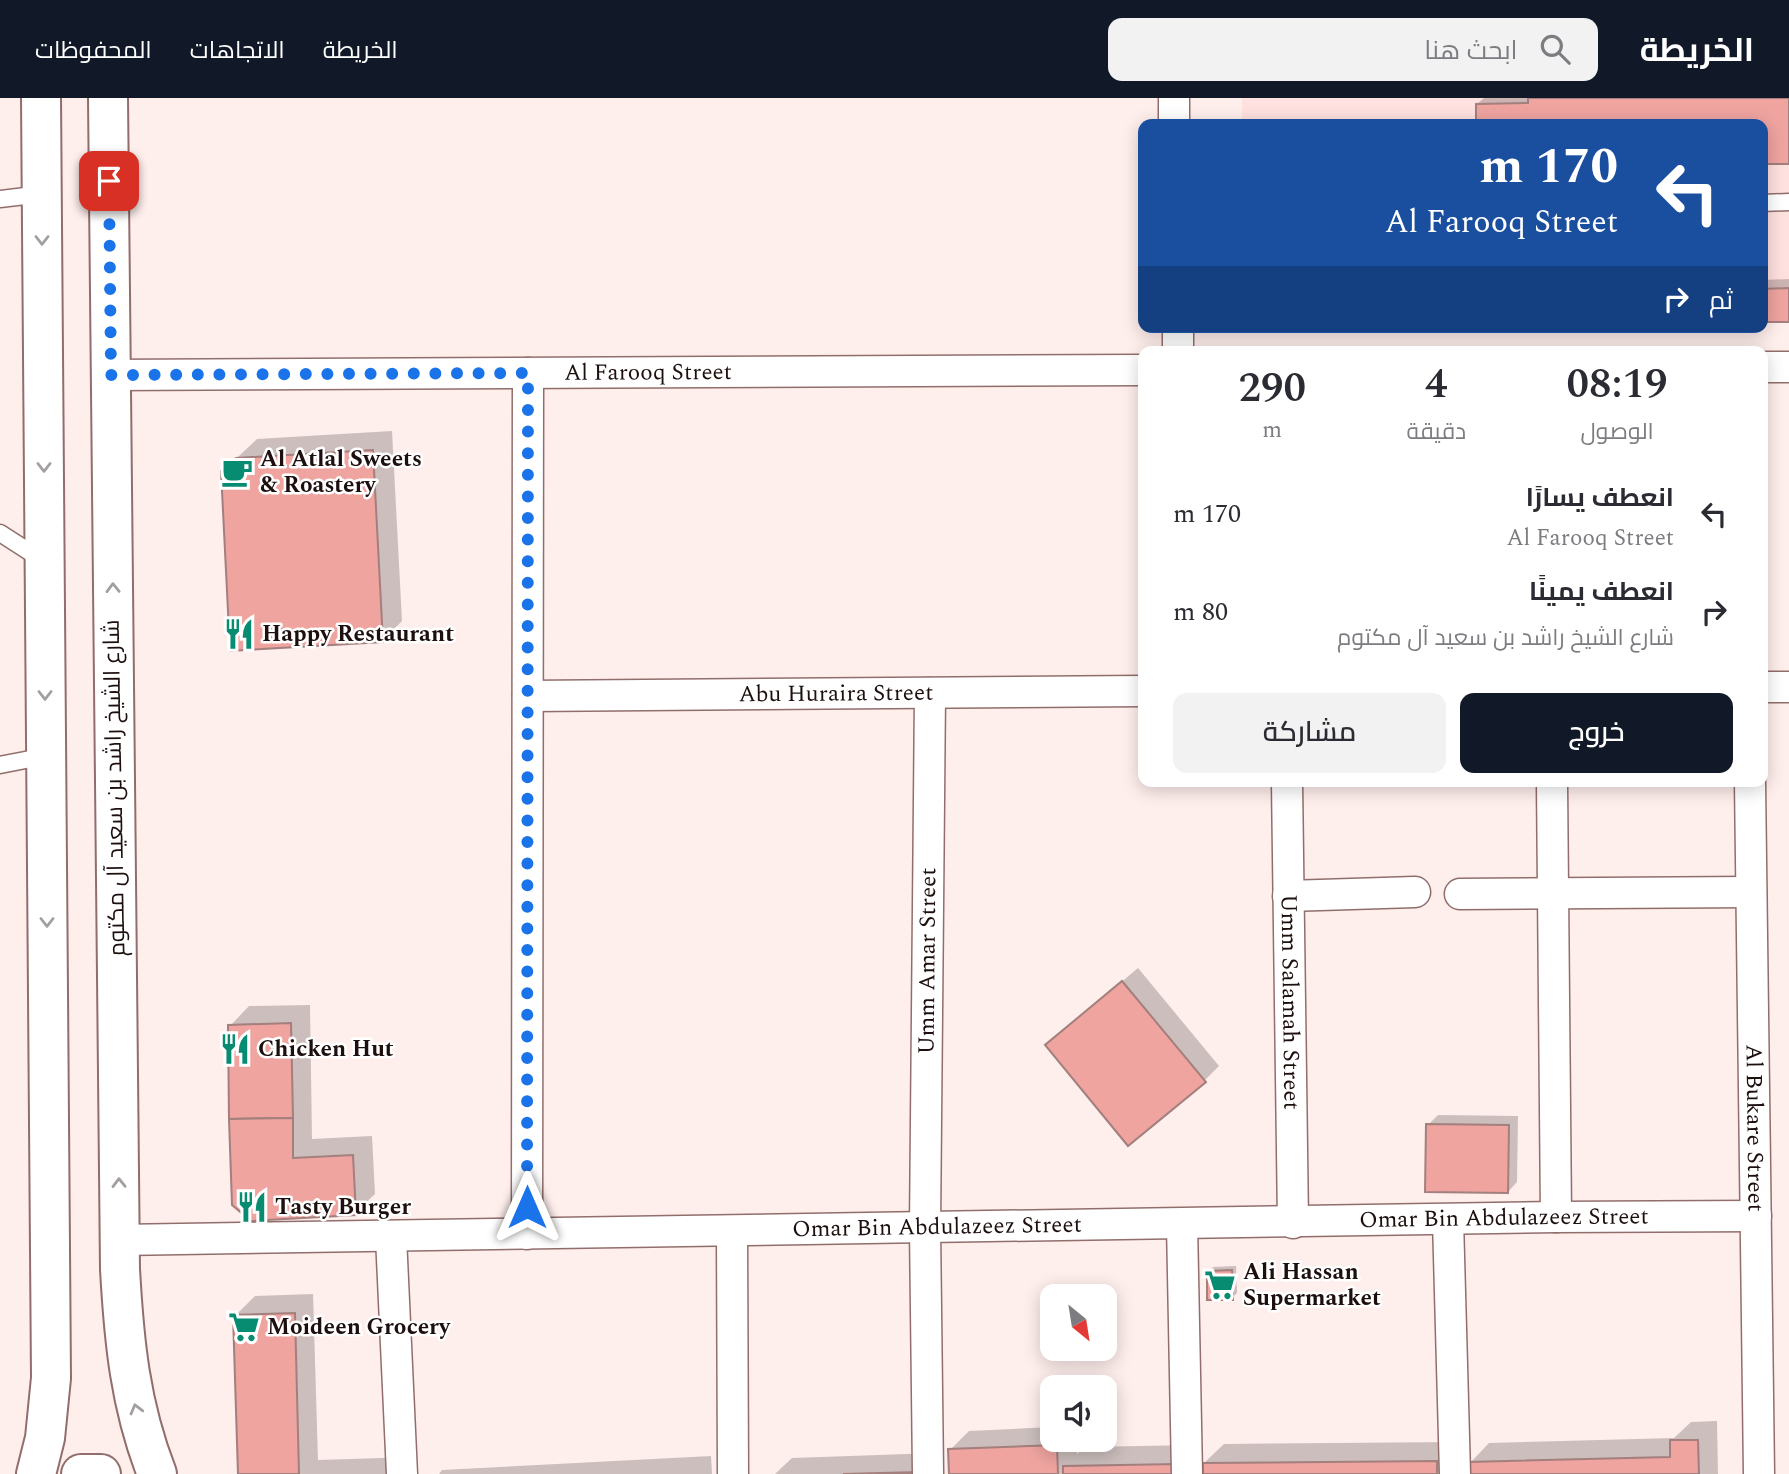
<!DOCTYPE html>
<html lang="ar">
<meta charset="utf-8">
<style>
body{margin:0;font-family:Spectral,Cairo,serif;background:#f2f2f3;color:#2b2b33;direction:rtl;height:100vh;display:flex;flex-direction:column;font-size:26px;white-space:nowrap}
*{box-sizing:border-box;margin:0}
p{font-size:23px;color:#7c7c81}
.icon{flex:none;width:38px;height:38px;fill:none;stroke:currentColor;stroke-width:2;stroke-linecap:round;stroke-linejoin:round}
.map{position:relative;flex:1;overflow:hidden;direction:ltr}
.sheet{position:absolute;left:1138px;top:248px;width:630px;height:441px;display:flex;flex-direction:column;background:#fff;border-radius:14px;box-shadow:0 4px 18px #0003;direction:rtl}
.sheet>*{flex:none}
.guide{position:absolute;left:1138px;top:21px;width:630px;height:214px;border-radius:14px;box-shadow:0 4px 18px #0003;direction:rtl;background:#1a4fa0;color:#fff;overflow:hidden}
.needle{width:46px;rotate:150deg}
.controls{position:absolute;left:1040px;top:1186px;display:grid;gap:14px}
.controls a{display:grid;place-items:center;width:77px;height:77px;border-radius:14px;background:#fff;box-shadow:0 4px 18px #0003;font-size:35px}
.pin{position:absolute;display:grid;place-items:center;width:60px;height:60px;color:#fff;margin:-30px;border-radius:14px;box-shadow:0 4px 10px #0006}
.me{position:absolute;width:77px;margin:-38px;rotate:0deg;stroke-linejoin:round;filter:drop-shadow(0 0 5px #0008)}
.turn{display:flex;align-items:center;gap:24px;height:147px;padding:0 35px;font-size:32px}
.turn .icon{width:91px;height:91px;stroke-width:2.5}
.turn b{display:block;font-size:49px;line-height:60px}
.then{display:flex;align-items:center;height:66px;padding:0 35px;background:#0003;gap:14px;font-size:26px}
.eta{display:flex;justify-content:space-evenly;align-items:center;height:119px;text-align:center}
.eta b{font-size:42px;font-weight:600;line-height:49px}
.cta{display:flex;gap:14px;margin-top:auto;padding:14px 35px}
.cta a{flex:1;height:80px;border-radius:14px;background:#111827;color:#fff;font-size:28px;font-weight:600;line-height:80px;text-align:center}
.cta a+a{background:#f2f2f3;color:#2b2b33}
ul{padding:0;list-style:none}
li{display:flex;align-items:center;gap:21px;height:98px;padding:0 35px}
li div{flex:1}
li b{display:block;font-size:26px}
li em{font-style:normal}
header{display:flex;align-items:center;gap:42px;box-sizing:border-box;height:98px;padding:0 35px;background:#111827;color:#fff}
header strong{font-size:33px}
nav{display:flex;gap:38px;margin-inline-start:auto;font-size:24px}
.search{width:490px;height:63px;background:#f2f2f3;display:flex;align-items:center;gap:18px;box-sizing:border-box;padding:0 24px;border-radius:14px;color:#7c7c81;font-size:26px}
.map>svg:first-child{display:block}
</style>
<header>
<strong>الخريطة</strong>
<div class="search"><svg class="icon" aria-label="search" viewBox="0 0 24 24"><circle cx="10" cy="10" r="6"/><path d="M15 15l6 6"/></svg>ابحث هنا</div>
<nav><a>الخريطة</a><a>الاتجاهات</a><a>المحفوظات</a></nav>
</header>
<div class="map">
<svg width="1789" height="1376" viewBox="0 0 1789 1376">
<rect width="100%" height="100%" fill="#feeeec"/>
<path fill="#ffe1df" d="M1242 0H1789V210L1762 211V26H1242Z"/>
<g fill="#0003">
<path d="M1484 0H1789V64L1762 26H1477V6Z"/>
<path d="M1789 181V222H1762V182Z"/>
<path d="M392 333 402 523 383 542 222 374 257 341Z"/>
<path d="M1138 870 1219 968 1204 983 1047 947Z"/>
<path d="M310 907 312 1041 372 1038 375 1096 355 1115 251 1121 230 928 249 908Z"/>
<path d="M1438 1017 1518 1018 1517 1084 1508 1094 1428 1027Z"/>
<path d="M1236 1168 1237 1195 1232 1200 1209 1173 1213 1169Z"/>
<path d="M313 1196 318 1362 414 1359 415 1376H240L235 1218 255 1198Z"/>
<path d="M1717 1323 1718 1376H1470V1365L1489 1345 1674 1340 1691 1324Z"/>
<path d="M1052 1329V1342H1077V1356L1084 1349 1197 1347V1376H951L950 1352 969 1333Z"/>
<path d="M1456 1344V1376H1204V1365L1224 1346Z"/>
<path d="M936 1355 937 1376H775L792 1360Z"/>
<path d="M711 1358 712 1376H439L442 1372Z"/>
</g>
<g fill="#efa4a0" stroke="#a37f7d" stroke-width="2">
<path d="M1528 0H1789V66H1762V26H1476V6L1528 5Z"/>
<path d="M1789 190V224H1762V191Z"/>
<path d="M373 352 383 544 230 553 221 373 236 360Z"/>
<path d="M1122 883 1206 984 1128 1048 1045 947Z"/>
<path d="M291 925 293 1020 229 1021 228 927Z"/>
<path d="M293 1020V1060L353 1057 356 1117 251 1123 232 1107 229 1021Z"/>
<path d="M1426 1026 1509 1027 1508 1095 1425 1094Z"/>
<path d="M1232 1172 1233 1202H1207V1173Z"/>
<path d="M295 1215 299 1376H238L233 1217Z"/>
<path d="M1670 1342H1698L1699 1376H1468V1364L1670 1359Z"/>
<path d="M1057 1347 1058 1376H949L948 1351Z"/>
<path d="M1437 1363V1376H1203V1365Z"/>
<path d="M1178 1366V1376H1063V1368Z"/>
<path d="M918 1374V1376H843Z"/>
</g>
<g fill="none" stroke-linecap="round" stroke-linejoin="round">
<defs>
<g id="lane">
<path d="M0 101 42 96"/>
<path d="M1762 105 1789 104"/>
<path d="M0 435 42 462"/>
<path d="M0 667 46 658"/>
</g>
<g id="street">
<path d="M1174 0V26"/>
<path d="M1178 229V254"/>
<path d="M1762 269H1789"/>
<path id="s1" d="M111 277 1143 272"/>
<path d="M1762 589H1789"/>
<path id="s2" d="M528 598 1143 593"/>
<path id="s3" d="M1287 684 1293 1125"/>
<path d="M1552 684 1556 1119"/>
<path id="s4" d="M1750 684 1759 1376"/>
<path d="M1460 796 1751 794"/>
<path d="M1288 798 1415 794"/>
<path d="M1448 1122 1455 1376"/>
<path d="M1182 1126 1187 1376"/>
<path d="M732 1134 733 1376"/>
<path d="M527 1136 528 275"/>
<path d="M391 1139 402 1376"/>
<path id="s5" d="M120 1142 1556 1119 1756 1118"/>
<path id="s6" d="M928 1376 925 1130 930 595"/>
</g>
<g id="secondary">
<path d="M108 0 120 1171C124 1243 130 1307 157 1376"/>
<path d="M36 1376 45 1340 51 1280 41 0"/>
<path d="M81 1376H101"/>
</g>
</defs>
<use href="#lane" stroke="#916e6c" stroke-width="19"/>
<use href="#street" stroke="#916e6c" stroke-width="33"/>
<use href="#secondary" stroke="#916e6c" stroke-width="42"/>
<use href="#lane" stroke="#fff" stroke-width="16"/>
<use href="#street" stroke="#fff" stroke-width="30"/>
<use href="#secondary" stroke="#fff" stroke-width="38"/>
</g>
<defs><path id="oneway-chevron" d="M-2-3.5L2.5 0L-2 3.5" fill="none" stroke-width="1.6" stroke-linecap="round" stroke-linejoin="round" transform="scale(1.75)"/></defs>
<g stroke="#a49f9f">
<use href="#oneway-chevron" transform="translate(42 142) rotate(90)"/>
<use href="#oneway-chevron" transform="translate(44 369) rotate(90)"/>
<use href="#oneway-chevron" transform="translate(113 490) rotate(-91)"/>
<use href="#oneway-chevron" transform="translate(45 597) rotate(90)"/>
<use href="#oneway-chevron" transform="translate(47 824) rotate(90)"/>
<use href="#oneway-chevron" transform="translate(119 1085) rotate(-91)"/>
<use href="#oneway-chevron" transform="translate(136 1311) rotate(-105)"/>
</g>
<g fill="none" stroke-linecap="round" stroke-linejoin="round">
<path stroke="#1a73e8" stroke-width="12" stroke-dasharray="0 21.6" d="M109 83 111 277 528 275 527 1109"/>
</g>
<defs>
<symbol id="cafe-bare" viewBox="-9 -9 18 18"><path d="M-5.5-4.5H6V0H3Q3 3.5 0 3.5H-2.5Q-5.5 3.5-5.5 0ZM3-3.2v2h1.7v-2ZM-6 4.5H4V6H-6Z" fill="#078b71" stroke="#fff" stroke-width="2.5" paint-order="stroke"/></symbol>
<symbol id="restaurant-bare" viewBox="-9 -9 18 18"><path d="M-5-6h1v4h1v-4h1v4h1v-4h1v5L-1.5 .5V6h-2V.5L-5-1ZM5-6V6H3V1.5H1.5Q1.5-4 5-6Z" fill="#078b71" stroke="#fff" stroke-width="2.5" paint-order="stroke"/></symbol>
<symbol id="supermarket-bare" viewBox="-9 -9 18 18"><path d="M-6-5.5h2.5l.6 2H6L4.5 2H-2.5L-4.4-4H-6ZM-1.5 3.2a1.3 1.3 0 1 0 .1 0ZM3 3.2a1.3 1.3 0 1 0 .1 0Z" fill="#078b71" stroke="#fff" stroke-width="2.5" paint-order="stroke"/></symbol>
</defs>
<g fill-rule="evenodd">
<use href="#cafe-bare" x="215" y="352" width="44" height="44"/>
<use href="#restaurant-bare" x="217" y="514" width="44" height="44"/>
<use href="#restaurant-bare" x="213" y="929" width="44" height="44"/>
<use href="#restaurant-bare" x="230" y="1087" width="44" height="44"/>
<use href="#supermarket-bare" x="1198" y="1165" width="44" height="44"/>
<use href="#supermarket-bare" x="222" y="1207" width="44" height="44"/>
</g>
<g text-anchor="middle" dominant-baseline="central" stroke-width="5" stroke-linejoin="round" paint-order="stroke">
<g font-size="23" fill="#1c0f0e" stroke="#fff">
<text stroke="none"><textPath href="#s1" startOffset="537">Al Farooq Street</textPath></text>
<text stroke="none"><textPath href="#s2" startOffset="308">Abu Huraira Street</textPath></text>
<text transform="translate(115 690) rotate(-91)">شارع الشيخ راشد بن سعيد آل مكتوم</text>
<text stroke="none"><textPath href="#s6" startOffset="513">Umm Amar Street</textPath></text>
<text stroke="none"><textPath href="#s3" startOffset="220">Umm Salamah Street</textPath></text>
<text stroke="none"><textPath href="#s4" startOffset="346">Al Bukare Street</textPath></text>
<text stroke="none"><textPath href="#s5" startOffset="1384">Omar Bin Abdulazeez Street</textPath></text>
<text stroke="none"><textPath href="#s5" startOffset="817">Omar Bin Abdulazeez Street</textPath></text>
</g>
<g font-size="23" font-weight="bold" fill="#1c0f0e" stroke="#fff" text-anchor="start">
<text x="260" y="361">Al Atlal Sweets<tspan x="260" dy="26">&amp; Roastery</tspan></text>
<text x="262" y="536">Happy Restaurant</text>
<text x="258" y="951">Chicken Hut</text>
<text x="275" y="1109">Tasty Burger</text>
<text x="1243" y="1174">Ali Hassan<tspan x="1243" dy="26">Supermarket</tspan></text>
<text x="267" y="1229">Moideen Grocery</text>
</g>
</g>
</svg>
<div class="controls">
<a><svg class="needle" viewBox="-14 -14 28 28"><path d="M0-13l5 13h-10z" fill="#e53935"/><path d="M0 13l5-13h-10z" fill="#7c7c81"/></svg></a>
<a><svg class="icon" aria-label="sound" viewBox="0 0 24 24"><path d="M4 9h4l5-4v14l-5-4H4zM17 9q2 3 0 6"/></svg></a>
</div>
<div class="pin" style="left:109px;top:83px;background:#d93025"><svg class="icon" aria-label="arrive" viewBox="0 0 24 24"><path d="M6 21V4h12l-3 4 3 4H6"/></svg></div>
<svg class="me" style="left:527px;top:1109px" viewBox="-20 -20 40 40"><path d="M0-17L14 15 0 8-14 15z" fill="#1a73e8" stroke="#fff" stroke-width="4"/></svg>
<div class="guide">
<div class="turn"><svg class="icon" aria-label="left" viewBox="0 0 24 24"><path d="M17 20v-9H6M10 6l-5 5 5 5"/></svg><div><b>170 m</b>Al Farooq Street</div></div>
<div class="then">ثم<svg class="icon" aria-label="right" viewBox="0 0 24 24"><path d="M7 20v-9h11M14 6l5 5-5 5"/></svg></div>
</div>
<section class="sheet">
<div class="eta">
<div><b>08:19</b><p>الوصول</p></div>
<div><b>4</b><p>دقيقة</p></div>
<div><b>290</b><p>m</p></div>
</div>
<ul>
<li><svg class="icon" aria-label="left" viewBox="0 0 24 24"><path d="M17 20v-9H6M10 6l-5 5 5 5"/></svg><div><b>انعطف يسارًا</b><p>Al Farooq Street</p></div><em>170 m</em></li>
<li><svg class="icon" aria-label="right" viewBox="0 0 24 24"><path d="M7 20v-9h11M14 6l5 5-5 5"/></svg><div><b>انعطف يمينًا</b><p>شارع الشيخ راشد بن سعيد آل مكتوم</p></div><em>80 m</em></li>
</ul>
<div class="cta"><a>خروج</a><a>مشاركة</a></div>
</section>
</div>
